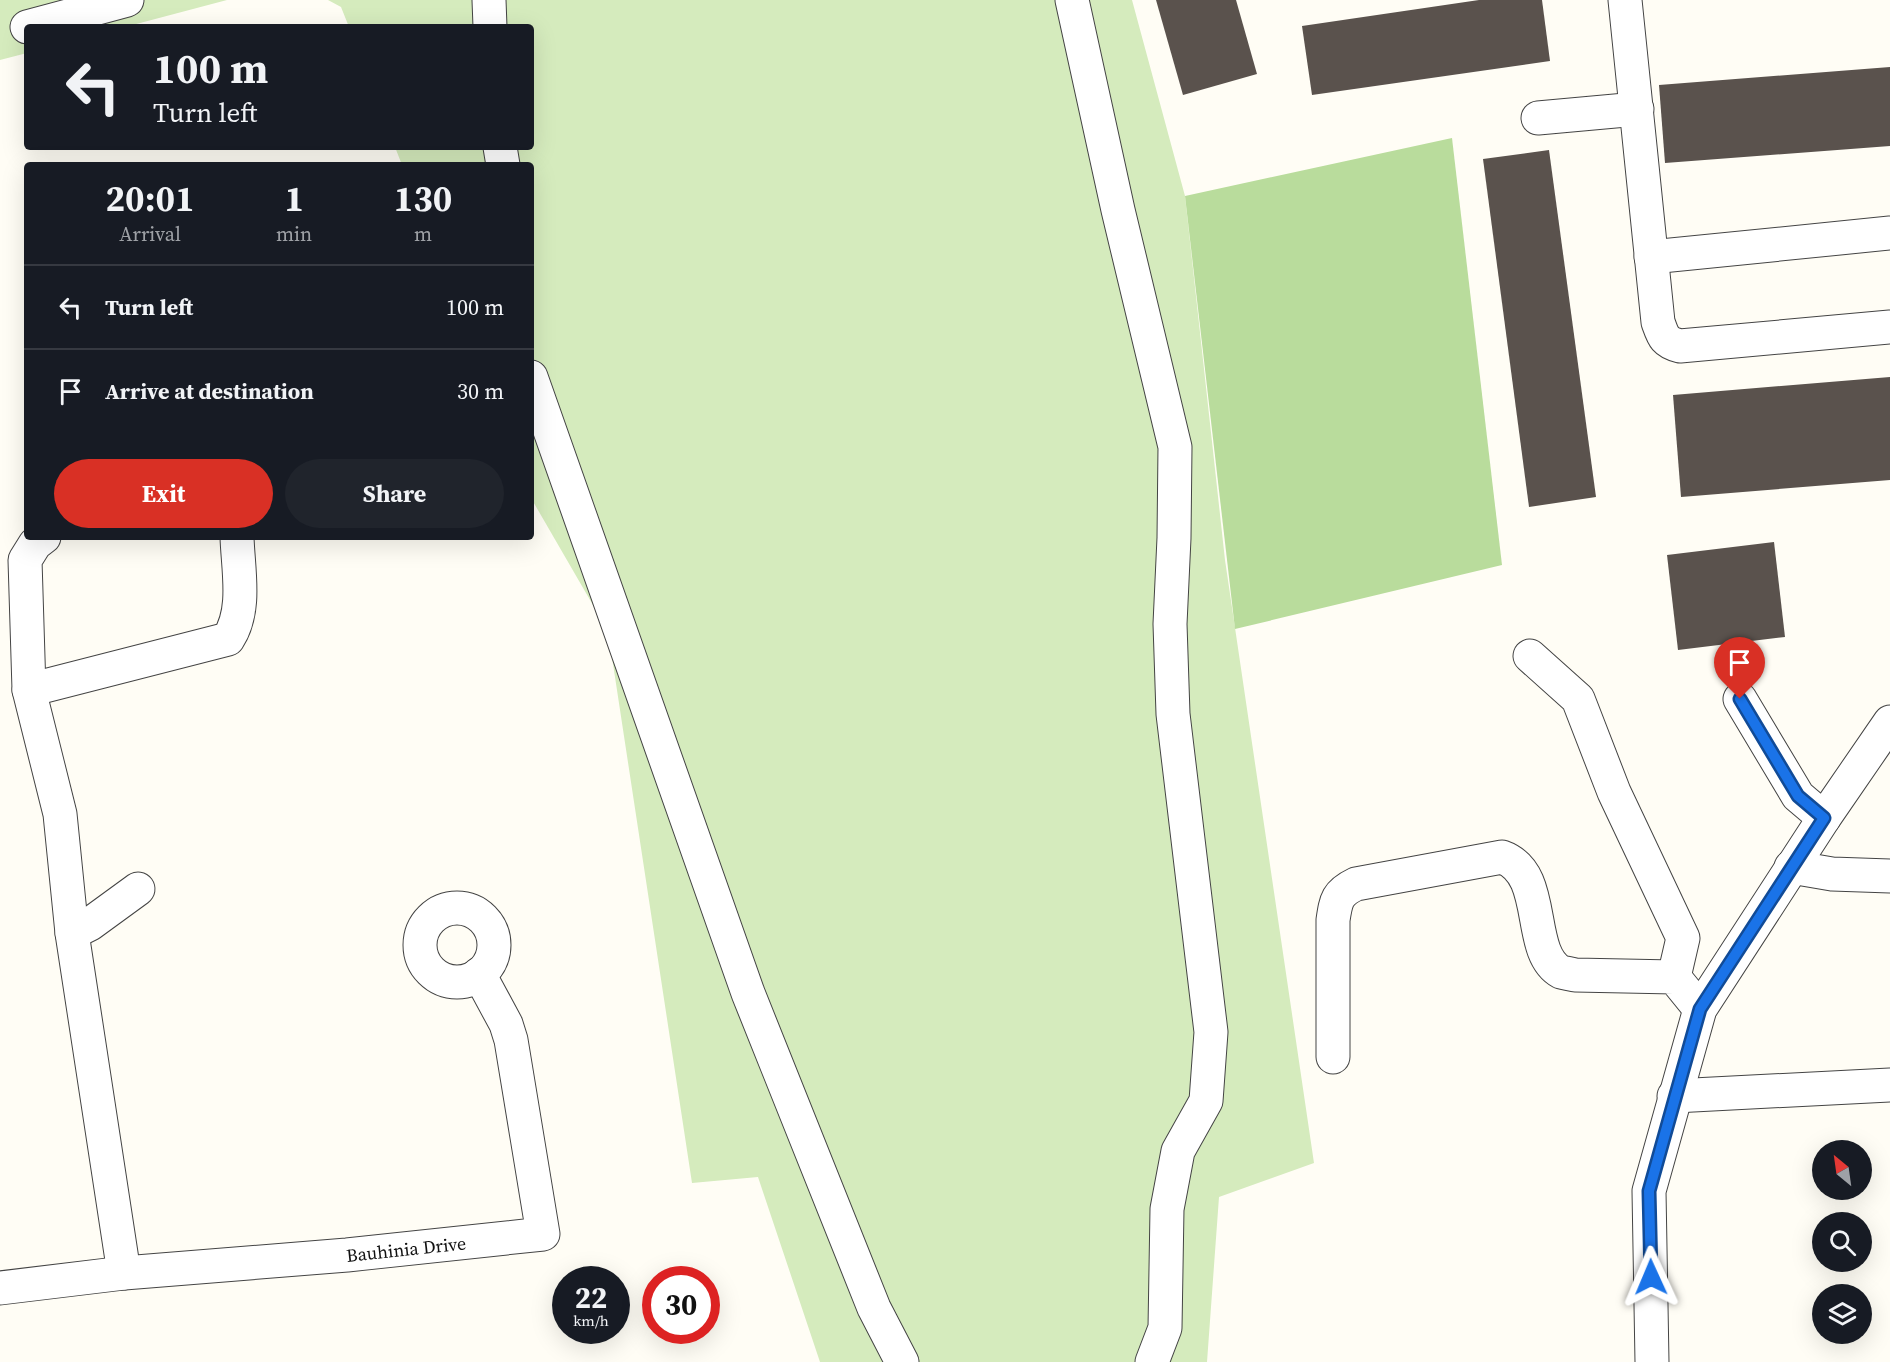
<!DOCTYPE html>
<style>
body{margin:0;font-family:"Source Serif 4",serif;background:#20242c;color:#f1f3f6;height:100vh;display:flex;flex-direction:column;font-size:22px;white-space:nowrap}
*{box-sizing:border-box;margin:0}
p{font-size:20px;color:#9ea1a6}
.icon{flex:none;width:33px;height:33px;fill:none;stroke:currentColor;stroke-width:2;stroke-linecap:round;stroke-linejoin:round}
.map{position:relative;flex:1;overflow:hidden}
.sheet{position:absolute;left:24px;top:162px;width:510px;height:378px;display:flex;flex-direction:column;background:#171b24;border-radius:6px;box-shadow:0 6px 24px #0002}
.sheet>*{flex:none}
.top-card{position:absolute;left:24px;top:24px;width:510px;height:126px;border-radius:6px;box-shadow:0 6px 24px #0002;background:#171b24;color:#f1f3f6;overflow:hidden}
.needle{width:39px;rotate:331deg}
.controls{position:absolute;left:1812px;top:1140px;display:grid;gap:12px}
.controls a{display:grid;place-items:center;width:60px;height:60px;border-radius:50%;background:#171b24;box-shadow:0 6px 24px #0002;font-size:30px}
.speed{position:absolute;left:552px;top:1266px;display:flex;gap:12px;font-size:30px;font-weight:700;text-align:center}
.speed>*{display:grid;place-content:center;width:78px;height:78px;border-radius:50%;background:#171b24;box-shadow:0 6px 24px #0002;line-height:1}
.speed small{font-size:15px;font-weight:400}
.speed .limit{border:9px solid #d22;background:#fff;color:#111}
.pin{position:absolute;display:grid;place-items:center;width:51px;height:51px;color:#fff;margin:-62px -26px;border-radius:50% 50% 50% 0;rotate:-45deg;box-shadow:0 0 6px #0007}
.pin .icon{rotate:45deg}
.me{position:absolute;width:66px;margin:-33px;rotate:359deg;stroke-linejoin:round;filter:drop-shadow(0 0 4px #0008)}
.turn{display:flex;align-items:center;gap:21px;height:126px;padding:0 30px;font-size:27px}
.turn .icon{width:78px;height:78px;stroke-width:2.5}
.turn b{display:block;font-size:42px;line-height:51px}
.eta{display:flex;justify-content:space-evenly;align-items:center;height:102px;text-align:center}
.eta b{font-size:36px;font-weight:700;line-height:42px}
.cta{display:flex;gap:12px;margin-top:auto;padding:12px 30px}
.cta a{flex:1;height:69px;border-radius:36px;background:#d93025;color:#fff;font-size:24px;font-weight:700;line-height:69px;text-align:center}
.cta a+a{background:#20242c;color:#f1f3f6}
ul{padding:0;list-style:none}
li{display:flex;align-items:center;gap:18px;height:84px;padding:0 30px;border-top:2px solid #363941}
li div{flex:1}
li b{display:block;font-size:22px}
li em{font-style:normal}
.map>svg:first-child{display:block}
</style>
<div class="map">
<svg width="1890" height="1362" viewBox="0 0 1890 1362">
<rect width="100%" height="100%" fill="#fffdf5"/>
<g fill="#d5ebbd">
<path d="M0 0H227L125 27H27V53L0 60Z"/>
<path d="M328 0H1132L1185 196 1225 560 1314 1163 1219 1197 1207 1362H820L758 1177 692 1183 608 631 531 498V165H402L395 147H531V27H349L341 7Z"/>
</g>
<path fill="#b9dc9c" d="M1452 138 1502 565 1235 629 1185 196Z"/>
<g fill="#5a524d">
<path d="M1156 0H1236L1257 74 1183 95Z"/>
<path d="M1479 0H1542L1550 61 1312 95 1302 26Z"/>
<path d="M1890 67V146L1665 163 1659 85Z"/>
<path d="M1549 150 1596 497 1529 507 1483 159Z"/>
<path d="M1890 377V480L1681 497 1673 395Z"/>
<path d="M1774 542 1785 637 1678 650 1667 555Z"/>
</g>
<g fill="none" stroke-linecap="round" stroke-linejoin="round">
<defs>
<g id="minor">
<path d="M489 0 490 27"/>
<path d="M1072 0 1118 210 1175 447 1174 538 1170 624 1173 714 1211 1032 1206 1101 1178 1151 1167 1209 1165 1328 1152 1362"/>
<path d="M1625 0 1658 322C1663 336 1664 342 1680 346L1890 327"/>
<path d="M27 27 127 0"/>
<path d="M1538 118 1637 109"/>
<path d="M500 147 503 165"/>
<path d="M1651 257 1890 233"/>
<path d="M531 377 748 993 874 1308 902 1362"/>
<path d="M44 537 35 544 25 560 29 690 60 814 72 933 124 1273"/>
<path d="M1530 656 1578 699 1614 792 1683 938 1674 977"/>
<path d="M29 690 228 639C247 610 238 570 237 537"/>
<path d="M1740 699 1798 796 1824 818"/>
<path d="M1791 867 1832 874 1890 876"/>
<circle cx="457" cy="945" r="37"/>
<path d="M72 933 90 924 138 889"/>
<path d="M1333 1057V920C1336 900 1337 893 1356 884L1502 857C1549 874 1525 952 1561 972 1565 973 1571 974 1575 975L1674 977 1700 1009"/>
<path d="M1674 1096 1890 1085"/>
<path id="s1" d="M0 1288 124 1273 347 1255 543 1234 511 1040 506 1024 479 974"/>
<path d="M1652 1362 1649 1191 1700 1009 1824 818 1890 722"/>
</g>
</defs>
<use href="#minor" stroke="#444" stroke-width="35"/>
<use href="#minor" stroke="#fff" stroke-width="33"/>
</g>
<g fill="none" stroke-linecap="round" stroke-linejoin="round">
<defs>
<path id="route" d="M1651 1277 1649 1191 1700 1009 1824 818 1798 796 1740 699"/>
</defs>
<use href="#route" stroke="#114b97" stroke-width="15"/>
<use href="#route" stroke="#1a73e8" stroke-width="10"/>
</g>
<g text-anchor="middle" dominant-baseline="central" stroke-width="6" stroke-linejoin="round" paint-order="stroke">
<g font-size="18" fill="#111" stroke="#fff">
<text stroke="none"><textPath href="#s1" startOffset="408">Bauhinia Drive</textPath></text>
</g>
</g>
</svg>
<div class="controls">
<a><svg class="needle" viewBox="-14 -14 28 28"><path d="M0-13l5 13h-10z" fill="#e53935"/><path d="M0 13l5-13h-10z" fill="#9ea1a6"/></svg></a>
<a><svg class="icon" aria-label="search" viewBox="0 0 24 24"><circle cx="10" cy="10" r="6"/><path d="M15 15l6 6"/></svg></a>
<a><svg class="icon" aria-label="layers" viewBox="0 0 24 24"><path d="M12 4l9 5-9 5-9-5zM3 14l9 5 9-5"/></svg></a>
</div>
<div class="speed"><div>22<small>km/h</small></div><div class="limit">30</div></div>
<div class="pin" style="left:1740px;top:699px;background:#d93025"><svg class="icon" aria-label="arrive" viewBox="0 0 24 24"><path d="M6 21V4h12l-3 4 3 4H6"/></svg></div>
<svg class="me" style="left:1651px;top:1277px" viewBox="-20 -20 40 40"><path d="M0-17L14 15 0 8-14 15z" fill="#1a73e8" stroke="#fff" stroke-width="4"/></svg>
<div class="top-card">
<div class="turn"><svg class="icon" aria-label="left" viewBox="0 0 24 24"><path d="M17 20v-9H6M10 6l-5 5 5 5"/></svg><div><b>100 m</b>Turn left</div></div>
</div>
<section class="sheet">
<div class="eta">
<div><b>20:01</b><p>Arrival</p></div>
<div><b>1</b><p>min</p></div>
<div><b>130</b><p>m</p></div>
</div>
<ul>
<li><svg class="icon" aria-label="left" viewBox="0 0 24 24"><path d="M17 20v-9H6M10 6l-5 5 5 5"/></svg><div><b>Turn left</b></div><em>100 m</em></li>
<li><svg class="icon" aria-label="arrive" viewBox="0 0 24 24"><path d="M6 21V4h12l-3 4 3 4H6"/></svg><div><b>Arrive at destination</b></div><em>30 m</em></li>
</ul>
<div class="cta"><a>Exit</a><a>Share</a></div>
</section>
</div>
